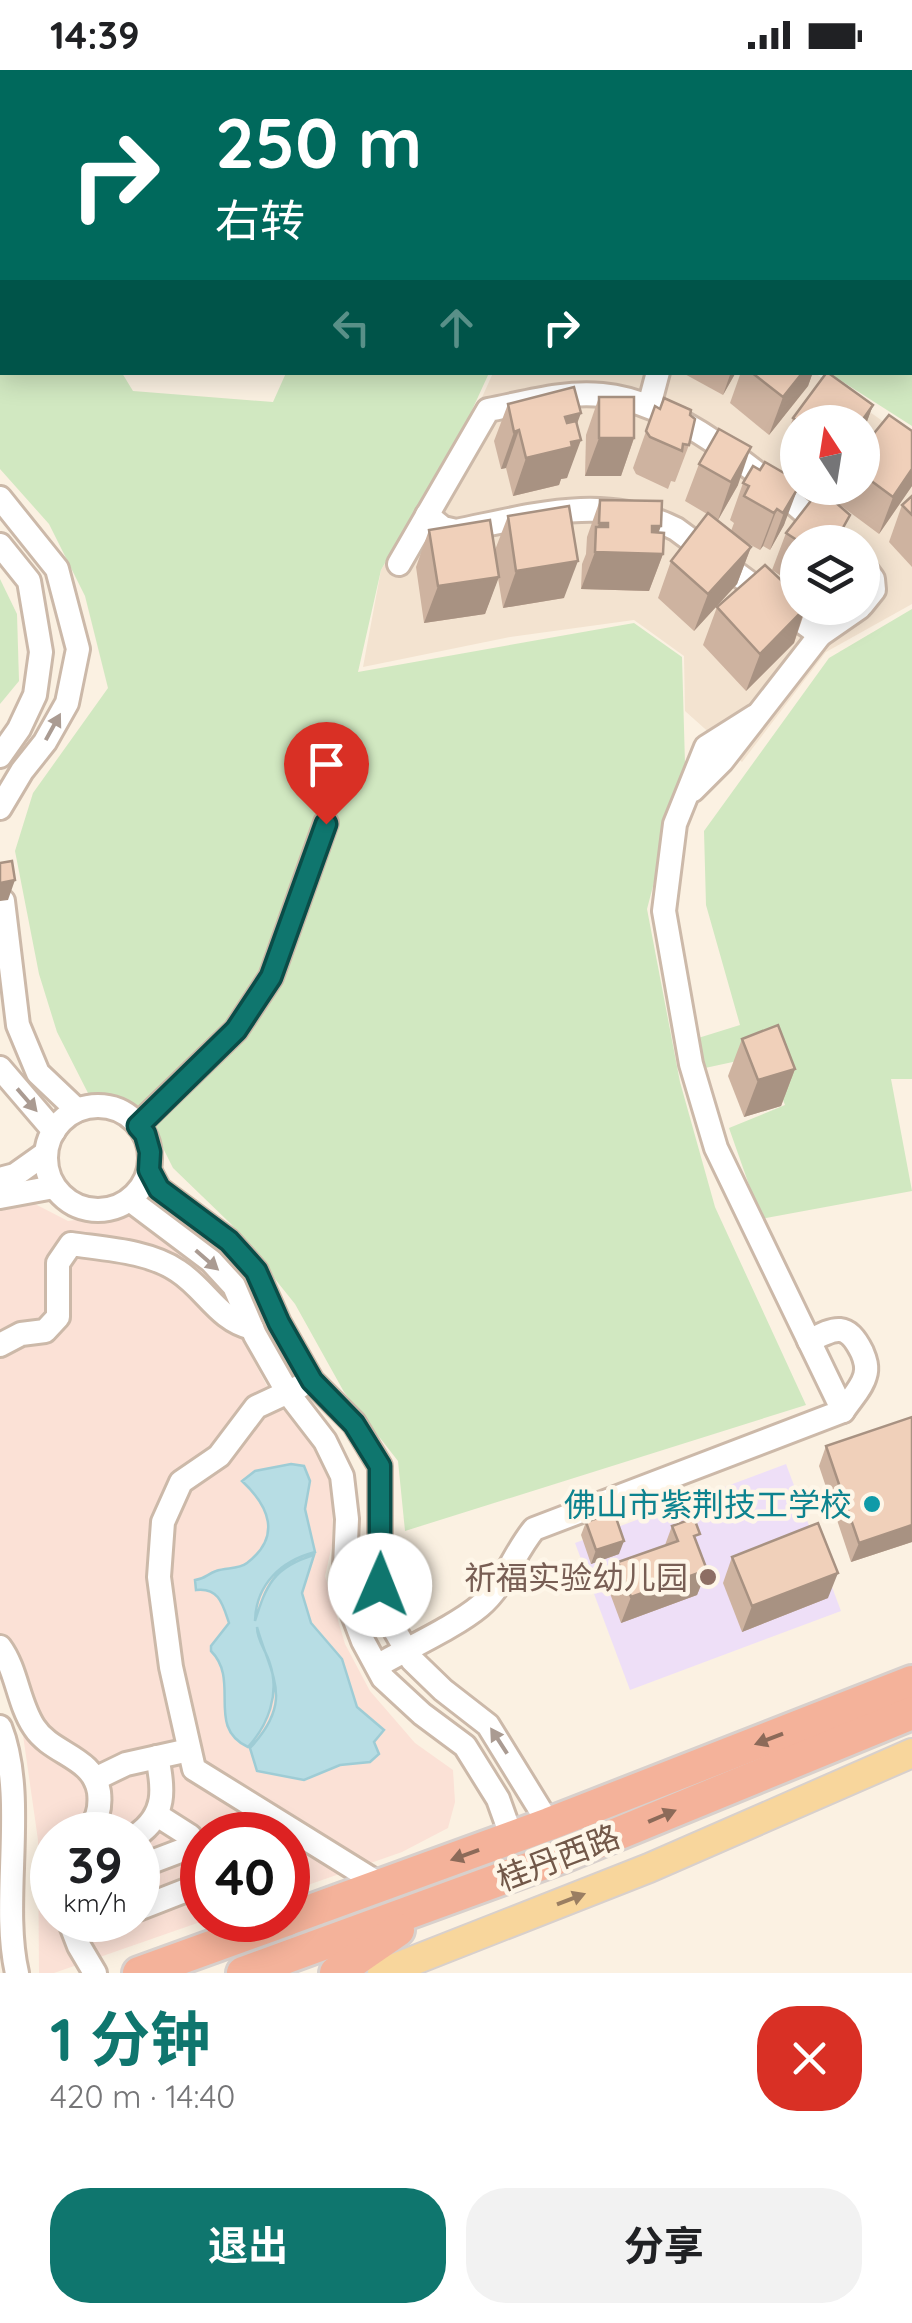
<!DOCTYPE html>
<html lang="zh">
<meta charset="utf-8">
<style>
body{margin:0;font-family:Quicksand,"Noto Sans SC",sans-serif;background:#f2f2f2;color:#202124;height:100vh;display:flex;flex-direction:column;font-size:38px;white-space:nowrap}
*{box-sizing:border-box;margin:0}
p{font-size:32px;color:#757577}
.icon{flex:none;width:55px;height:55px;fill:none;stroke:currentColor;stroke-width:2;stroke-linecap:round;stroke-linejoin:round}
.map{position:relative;height:1903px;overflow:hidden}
.details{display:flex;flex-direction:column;background:#fff;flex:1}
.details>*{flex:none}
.top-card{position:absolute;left:0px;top:0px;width:912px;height:305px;box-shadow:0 5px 25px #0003;background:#00695c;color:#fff;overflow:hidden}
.needle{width:65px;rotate:348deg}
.buttons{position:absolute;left:780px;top:335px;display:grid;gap:20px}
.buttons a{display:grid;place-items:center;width:100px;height:100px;border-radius:50%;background:#fff;box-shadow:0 5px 25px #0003;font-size:50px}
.speed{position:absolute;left:30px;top:1742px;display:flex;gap:20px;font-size:50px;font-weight:700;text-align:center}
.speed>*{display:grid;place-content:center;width:130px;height:130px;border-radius:50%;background:#fff;box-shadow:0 5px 25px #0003;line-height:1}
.speed small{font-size:25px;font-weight:400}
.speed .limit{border:15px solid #d22;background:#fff;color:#111}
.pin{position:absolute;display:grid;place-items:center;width:85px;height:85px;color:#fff;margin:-102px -42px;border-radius:50% 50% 50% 0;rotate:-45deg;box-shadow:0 0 10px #0007}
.pin .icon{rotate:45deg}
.me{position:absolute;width:110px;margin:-55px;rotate:1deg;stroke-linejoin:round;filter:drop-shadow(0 0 8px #0008)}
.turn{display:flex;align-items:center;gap:35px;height:210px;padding:0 50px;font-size:45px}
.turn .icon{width:130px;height:130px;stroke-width:2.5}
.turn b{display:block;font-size:70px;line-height:85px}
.lanes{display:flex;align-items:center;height:95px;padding:0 50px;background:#0003;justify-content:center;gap:50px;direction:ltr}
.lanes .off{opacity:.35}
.round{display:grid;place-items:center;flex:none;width:105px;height:105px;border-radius:40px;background:#f2f2f2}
.summary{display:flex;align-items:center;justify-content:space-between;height:170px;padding:0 50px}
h1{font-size:60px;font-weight:700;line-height:75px;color:#0f766e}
.cta{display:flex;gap:20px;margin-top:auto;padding:20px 50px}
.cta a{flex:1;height:115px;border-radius:40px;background:#0f766e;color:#fff;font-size:40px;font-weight:700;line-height:115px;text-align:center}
.cta a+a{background:#f2f2f2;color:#202124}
.status{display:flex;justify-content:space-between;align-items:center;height:70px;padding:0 50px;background:#fff;direction:ltr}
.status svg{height:28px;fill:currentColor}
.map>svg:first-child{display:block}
</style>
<div class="status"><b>14:39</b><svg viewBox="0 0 49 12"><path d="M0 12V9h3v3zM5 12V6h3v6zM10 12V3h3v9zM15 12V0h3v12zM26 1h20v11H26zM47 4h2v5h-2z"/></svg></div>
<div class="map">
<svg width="912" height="1903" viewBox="0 0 912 1903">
<rect width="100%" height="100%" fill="#fbf1e2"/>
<path fill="#f3e3d0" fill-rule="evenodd" d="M493 303H815L912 372V534L826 582 742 692 685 641 684 586 634 550 510 567 363 597 381 500 469 356ZM798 352H862V418H798ZM798 472H862V538H798Z"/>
<path fill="#fbe1d6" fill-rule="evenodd" d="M0 1116 68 1151 144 1140 203 1195 276 1333 311 1367 328 1399 333 1422 332 1475 325 1506 345 1574 370 1621 415 1673 453 1700 455 1732 448 1758 402 1782 288 1822V1765H202V1850H206L54 1903H39L38 1770 20 1644 0 1603ZM52 1765H138V1850H52Z"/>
<path fill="#eedff7" d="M786 1394 841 1541 630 1620 575 1473Z"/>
<g fill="#d1e8c1">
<path d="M0 0H32L2 2V302L122 303 133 321 273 332 286 303H489L467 351 381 500 358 602 634 553 682 587 685 694 647 839 680 1012 715 1137 806 1335 405 1461 398 1391 344 1322 295 1234 231 1154 173 1098 142 1036 89 1025 57 962 39 904 15 781 33 723 108 618 85 526 49 454 0 399Z"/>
<path d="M372 0H569L372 2Z"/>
<path d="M622 0H912V356L829 303 910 302V2Z"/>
<path d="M0 509 17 544 19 611 0 634Z"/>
<path d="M912 539V1009H891L912 1121 761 1149 729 1058 785 1035 765 985 705 998 695 969 740 955 706 835 704 761 829 588Z"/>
</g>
<path fill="#b7dde4" stroke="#9eccd5" stroke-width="2.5" d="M291 1394 304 1396 310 1411 305 1439 315 1482C281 1491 256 1514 255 1551 266 1516 273 1497 314 1485L302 1523 311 1553 342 1589 357 1637 384 1660 374 1672 379 1684 370 1692 340 1695 304 1710 257 1701 250 1678C295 1630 271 1607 257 1557 257 1571 266 1580 270 1594 280 1624 268 1655 248 1677 205 1657 241 1611 211 1581V1576L229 1553C223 1535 219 1517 196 1520L195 1510C205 1509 207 1504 216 1501 226 1497 238 1500 247 1493 282 1466 269 1436 242 1411L255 1401Z"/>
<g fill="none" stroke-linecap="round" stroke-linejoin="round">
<defs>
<g id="minor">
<path d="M131 0V2"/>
<path d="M253 0V2"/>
<path d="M649 336 658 302"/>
<path d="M0 428 57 499 78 579 67 633 45 672 22 701 0 738"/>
<path d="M427 445 443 458 456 461C531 446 604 423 676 459L820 565"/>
<path d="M0 475 29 511 41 582 35 625 19 659 0 686"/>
<path d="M399 494 488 340C525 333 564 321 602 325 684 332 778 420 839 472"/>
<path d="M862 494 873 509 874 520 862 535"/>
<path d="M693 720 722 691 820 565 859 538"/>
<path d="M3 831 18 955 38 1003 77 1040"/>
<path d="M0 998 54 1061"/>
<circle cx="98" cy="1088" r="52"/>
<path d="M138 1055 236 960 271 907 326 753"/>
<path d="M149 1100 159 1119 229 1171 256 1201 279 1253 312 1311 354 1353 380 1396V1515L393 1557 412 1590 443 1620 488 1655 549 1754"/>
<path d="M0 1109 15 1105 46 1083"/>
<path d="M0 1127 54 1117"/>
<path d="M130 1130 211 1191 234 1216 255 1265 288 1323 325 1371 342 1406 347 1449 344 1521 363 1571 383 1608 422 1644 465 1676 498 1729 512 1768"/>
<path d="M809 1271C836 1257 847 1252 862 1282 865 1289 868 1297 865 1306 862 1318 850 1330 843 1341"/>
<path d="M0 1275 21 1264 45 1261 58 1247V1193L71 1174C105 1179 149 1181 178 1201 206 1219 218 1250 252 1258"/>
<path d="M301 1316 256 1337 219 1386 181 1412 163 1452 159 1507 171 1597 194 1699 381 1815"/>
<path d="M0 1577C17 1600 18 1633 34 1657 52 1685 93 1686 99 1722 101 1740 97 1750 86 1765"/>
<path d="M377 1596C406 1579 455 1557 480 1536 504 1516 514 1483 534 1459L843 1341 716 1078 691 994 664 841 675 754 706 677 755 646"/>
<path d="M0 1657C28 1728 0 1830 17 1903"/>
<path d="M95 1709 126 1694 189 1680"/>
<path d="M157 1745 190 1766 202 1790"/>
<path d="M137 1765C166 1745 164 1719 157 1687"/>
<path d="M138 1797 196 1775"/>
<path d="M138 1839 202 1814"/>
<path d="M69 1850 79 1876 95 1903"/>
<path d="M91 1850 93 1855 106 1850"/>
</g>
<path id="major" d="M382 1903 649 1798 912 1683"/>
<g id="highway">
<path d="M288 1849 549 1754 912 1612"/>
<path d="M139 1903 286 1850"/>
<path d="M243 1903 561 1787 912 1643"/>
<path d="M336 1903 398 1860"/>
</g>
</defs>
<use href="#minor" stroke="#ccb9a9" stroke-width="28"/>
<use href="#major" stroke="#d8d0cc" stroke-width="32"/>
<use href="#highway" stroke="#d8d0cc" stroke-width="38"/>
<use href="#minor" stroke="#fff" stroke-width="22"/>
<use href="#major" stroke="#f8d69c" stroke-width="28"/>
<use href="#highway" stroke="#f4b29a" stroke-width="32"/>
</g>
<g fill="#ceb3a0">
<path d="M681 302H736L723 325Z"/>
<path d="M741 302H813L808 316 769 365 730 333Z"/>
<path d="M599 327 634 368 621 406H585L586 365Z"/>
<path d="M508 334 577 354 567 408 561 409 559 415 513 426 506 398 501 399 494 371Z"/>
<path d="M873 335 862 365V352H798V399L780 386 793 348Z"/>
<path d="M655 336 689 375 675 412 671 411 668 419 636 404 633 398Z"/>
<path d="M862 378 912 416 879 464 836 432 841 418H862Z"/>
<path d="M699 394 738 415 718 450 712 446 731 461 734 453 730 450 743 413 794 416 784 455 770 480 763 476 760 480 740 469 751 477 737 514 694 561 658 528 671 491 707 444 685 431Z"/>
<path d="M912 426V497L889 472 902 435Z"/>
<path d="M600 430 658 463 663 484 649 521 581 519 582 494 586 484 587 467Z"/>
<path d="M508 446 564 528 503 538 498 508 485 544 424 553 416 497 429 460 495 480Z"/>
<path d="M786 463 840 472H798V517L772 500Z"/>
<path d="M717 537 798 538H806L794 573 746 621 703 575Z"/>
<path d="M742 969 795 999 781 1036 744 1047 728 1006Z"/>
<path d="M912 1347V1472L851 1492 819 1396 826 1376Z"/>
<path d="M586 1452 619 1484 591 1494 581 1465Z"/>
<path d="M672 1456 697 1473 707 1500 697 1525 621 1553 608 1518 618 1492 665 1475Z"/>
<path d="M732 1487 828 1528 742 1562 723 1513Z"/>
</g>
<g fill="#a89282">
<path d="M731 302H736L723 325Z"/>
<path d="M803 302H813L808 316 769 365 783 327Z"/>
<path d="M873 335 862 365V352H861Z"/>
<path d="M581 343 568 378 571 372 581 370 567 408 561 409 559 415 513 426 526 388 565 347Z"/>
<path d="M519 360 506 398 501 399 514 362Z"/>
<path d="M599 368H634L621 406H585Z"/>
<path d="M751 377 738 415 718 450 731 412Z"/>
<path d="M912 399V416L879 464 893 427Z"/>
<path d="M796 410 786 439 798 418 784 455 770 480Z"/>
<path d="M777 439 763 476 760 480 774 443Z"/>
<path d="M599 453H608L598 482 652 456H661L651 483 663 484 649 521 581 519 595 482 596 463Z"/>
<path d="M751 477 737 514 694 561 708 524Z"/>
<path d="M578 491 564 528 503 538 516 501Z"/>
<path d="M499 507 485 544 424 553 438 516Z"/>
<path d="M805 538 794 573 746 621 760 584Z"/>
<path d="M15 810 8 830 0 831V813Z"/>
<path d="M795 999 781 1036 744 1047 758 1010Z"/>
<path d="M912 1455V1472L851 1492 859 1473Z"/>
<path d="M624 1471 619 1484 591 1494 596 1480Z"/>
<path d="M707 1500 697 1525 621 1553 631 1527Z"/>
<path d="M838 1503 828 1528 742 1562 752 1536Z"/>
</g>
<g fill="#f0d0ba" stroke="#a89282" stroke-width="2.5">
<path d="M751 302H803L783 327Z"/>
<path d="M827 302 873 335 861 352H799L793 348Z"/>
<path d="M574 317 581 343 565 347 567 353 576 351 581 370 571 372 572 377 526 388 519 360 514 362 508 334Z"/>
<rect x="599" y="327" width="35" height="41"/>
<path d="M664 328 691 340 690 345 695 349 689 375 683 374 682 381 650 367 646 361 655 336 660 339Z"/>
<path d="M889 345 912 361V399L893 427 862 404V378Z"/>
<path d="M719 359 751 377 731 412 699 394Z"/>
<path d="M765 392 796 410 793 415 798 418 783 443 777 439 774 443 744 426 749 416 743 413 753 396 760 400Z"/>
<path d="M820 419 850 445 835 472H800L786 463Z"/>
<path d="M912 426V445L902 435Z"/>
<path d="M600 430 662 431 661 456H652V462L664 463 663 484 595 482 596 457H608V453H599Z"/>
<path d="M569 436 578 491 516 501 508 446Z"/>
<path d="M708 443 751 477 708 524 671 491Z"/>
<path d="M490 450 499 507 438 516 429 460Z"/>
<path d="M765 495 798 526V538H805L760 584 717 537Z"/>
<path d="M12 791 15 810 0 813V793Z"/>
<path d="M778 955 795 999 758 1010 742 969Z"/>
<path d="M912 1347V1455L859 1473 826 1376Z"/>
<path d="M614 1442 624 1471 596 1480 586 1452Z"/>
<path d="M694 1448 700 1464 694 1466 707 1500 631 1527 618 1492 678 1471 672 1456Z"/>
<path d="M818 1453 838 1503 752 1536 732 1487Z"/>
</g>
<defs><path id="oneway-solid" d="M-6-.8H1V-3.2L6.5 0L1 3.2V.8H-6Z" transform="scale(2.5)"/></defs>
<g fill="#aa9b92">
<use href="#oneway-solid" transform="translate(53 657) rotate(-61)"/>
<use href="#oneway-solid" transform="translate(27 1030) rotate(49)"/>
<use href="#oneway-solid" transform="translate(207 1190) rotate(41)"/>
<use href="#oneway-solid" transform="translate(499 1671) rotate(-123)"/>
</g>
<g fill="#8c6a59">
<use href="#oneway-solid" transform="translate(769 1669) rotate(159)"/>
<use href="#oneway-solid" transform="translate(662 1746) rotate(-23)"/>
<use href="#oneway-solid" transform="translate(465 1785) rotate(160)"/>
</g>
<use fill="#9a7e62" href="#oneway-solid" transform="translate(571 1829) rotate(-21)"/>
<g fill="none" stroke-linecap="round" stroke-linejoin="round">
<defs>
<path id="route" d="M326 754 271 907 236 960 138 1056 145 1064 150 1082 149 1100 159 1119 229 1171 256 1201 279 1253 312 1311 354 1354 380 1396V1515"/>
</defs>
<use href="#route" stroke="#0a4d48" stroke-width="25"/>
<use href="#route" stroke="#0f766e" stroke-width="18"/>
</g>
<circle fill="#0f9aa8" stroke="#fef6e8" stroke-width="4" cx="872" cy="1434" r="10"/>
<circle fill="#8d6e63" stroke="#fef6e8" stroke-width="4" cx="708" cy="1507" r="10"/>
<g text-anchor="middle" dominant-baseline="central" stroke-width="9" stroke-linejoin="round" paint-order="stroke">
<g font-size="32" fill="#0d838f" stroke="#fef6e8" text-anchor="end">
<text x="852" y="1434">佛山市紫荆技工学校</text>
</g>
<g font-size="32" fill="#785e54" stroke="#fef6e8" text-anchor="end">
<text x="688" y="1507">祈福实验幼儿园</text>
</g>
<g font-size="32" fill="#725849" stroke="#fef6e8">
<text transform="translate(558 1787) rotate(-21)">桂丹西路</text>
</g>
</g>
</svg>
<div class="buttons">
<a><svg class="needle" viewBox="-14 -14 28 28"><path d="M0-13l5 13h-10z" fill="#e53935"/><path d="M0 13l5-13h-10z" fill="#757577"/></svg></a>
<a><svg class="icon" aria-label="layers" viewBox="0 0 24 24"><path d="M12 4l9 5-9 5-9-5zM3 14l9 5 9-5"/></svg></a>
</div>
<div class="speed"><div>39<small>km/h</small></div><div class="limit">40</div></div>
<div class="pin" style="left:326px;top:754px;background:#d93025"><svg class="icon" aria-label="arrive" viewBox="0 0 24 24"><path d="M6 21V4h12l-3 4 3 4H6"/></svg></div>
<svg class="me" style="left:380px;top:1515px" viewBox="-20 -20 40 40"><circle r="19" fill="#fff"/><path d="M0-13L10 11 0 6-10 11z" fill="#0f766e"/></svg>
<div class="top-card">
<div class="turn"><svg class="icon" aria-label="right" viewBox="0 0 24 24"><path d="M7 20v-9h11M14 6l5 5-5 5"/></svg><div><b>250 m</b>右转</div></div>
<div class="lanes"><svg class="icon off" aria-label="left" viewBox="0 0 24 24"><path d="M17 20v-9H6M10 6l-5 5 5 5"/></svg><svg class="icon off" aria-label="ahead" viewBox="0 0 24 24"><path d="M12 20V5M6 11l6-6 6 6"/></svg><svg class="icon" aria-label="right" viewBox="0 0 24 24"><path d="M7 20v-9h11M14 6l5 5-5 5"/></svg></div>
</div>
</div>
<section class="details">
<div class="summary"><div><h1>1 分钟</h1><p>420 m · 14:40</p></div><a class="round" style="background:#d93025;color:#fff"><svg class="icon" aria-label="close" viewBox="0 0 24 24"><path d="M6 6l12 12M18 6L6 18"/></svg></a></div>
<div class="cta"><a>退出</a><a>分享</a></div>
</section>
